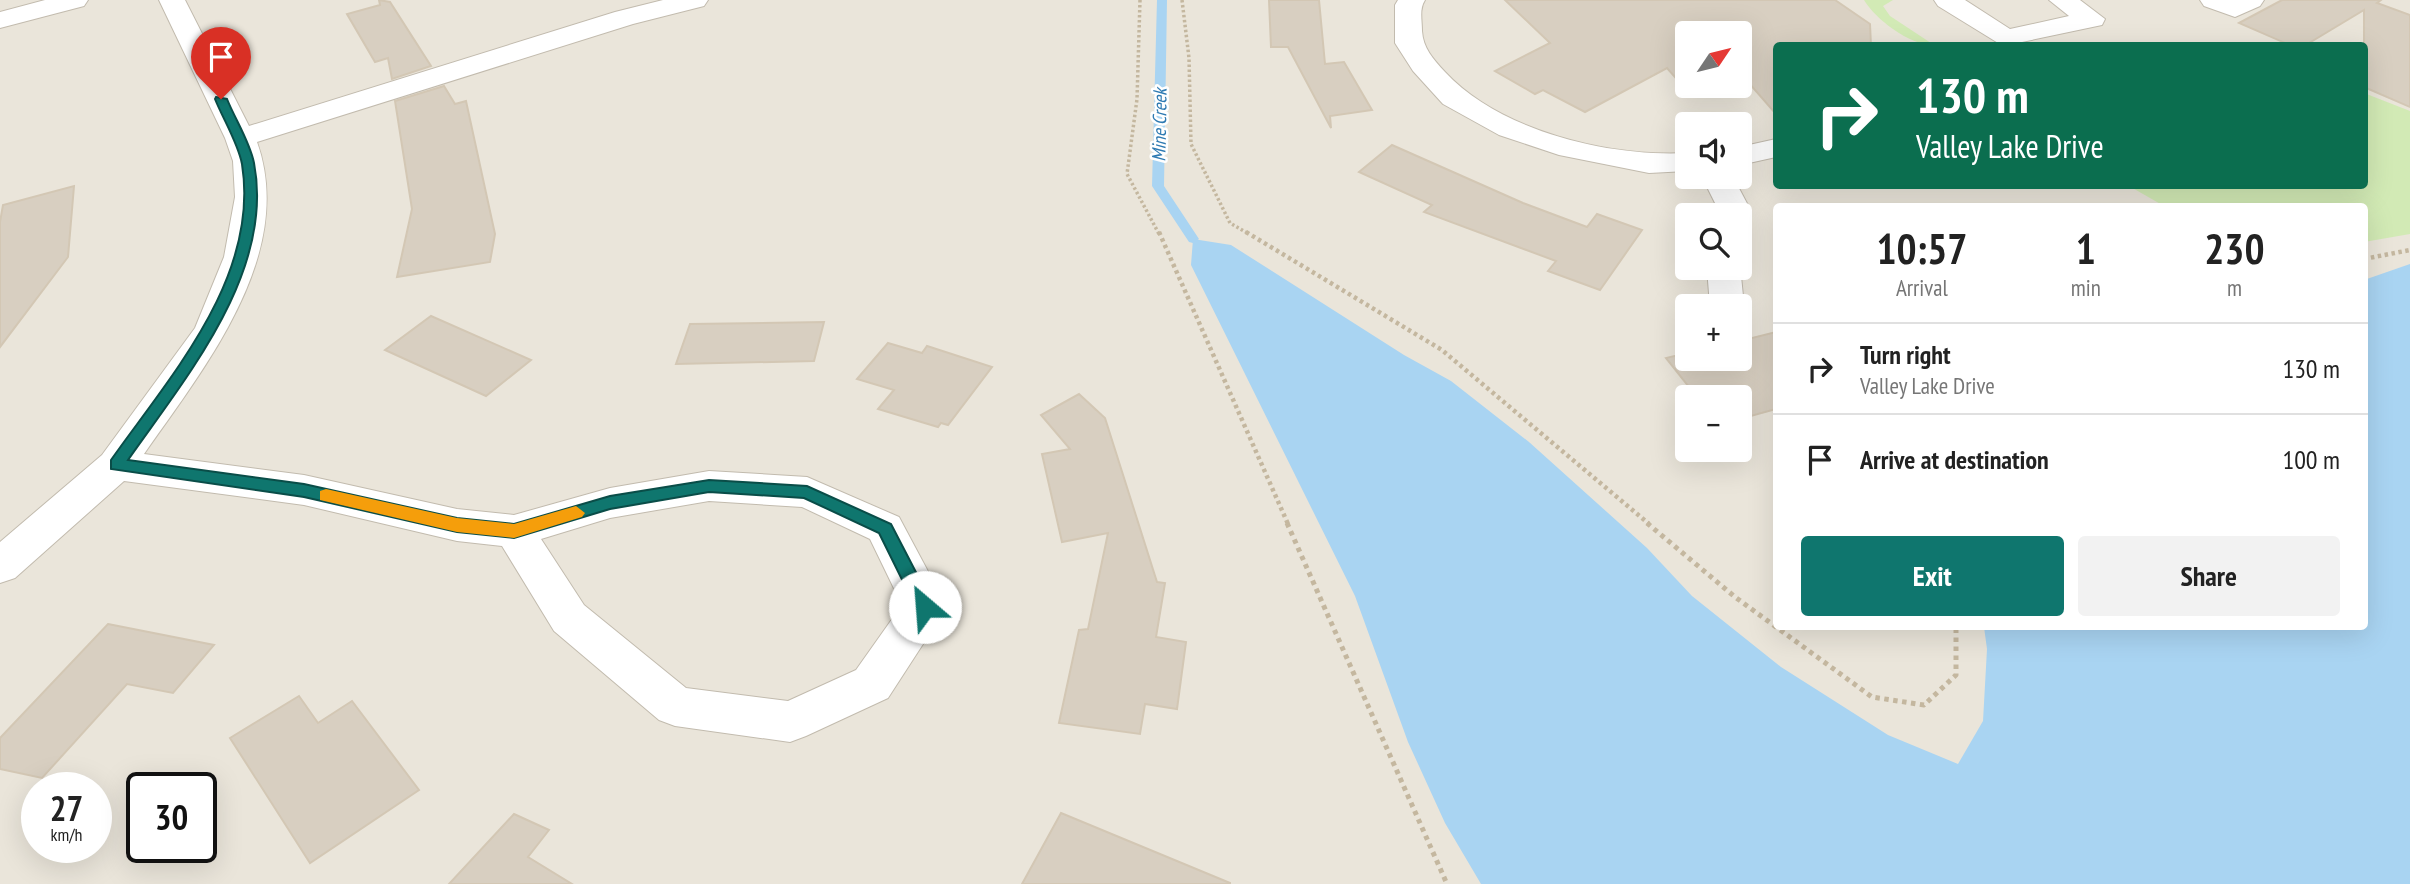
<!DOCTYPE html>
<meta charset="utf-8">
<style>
body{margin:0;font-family:"PT Sans Narrow",sans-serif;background:#f2f2f2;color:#222;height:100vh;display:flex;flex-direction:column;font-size:26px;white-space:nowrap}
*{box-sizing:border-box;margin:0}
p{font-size:23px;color:#767676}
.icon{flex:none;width:38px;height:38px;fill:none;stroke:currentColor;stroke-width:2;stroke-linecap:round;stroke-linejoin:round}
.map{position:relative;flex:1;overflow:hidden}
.details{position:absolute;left:1773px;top:203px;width:595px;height:427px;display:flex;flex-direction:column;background:#fff;border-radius:7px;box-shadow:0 7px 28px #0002}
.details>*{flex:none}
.top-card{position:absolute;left:1773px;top:42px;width:595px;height:147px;border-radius:7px;box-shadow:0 7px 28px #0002;background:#0b6e4f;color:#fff;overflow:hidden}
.needle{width:46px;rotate:55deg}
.tools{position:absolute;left:1675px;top:21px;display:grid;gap:14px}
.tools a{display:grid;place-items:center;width:77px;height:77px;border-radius:7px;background:#fff;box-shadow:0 7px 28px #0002;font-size:35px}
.speed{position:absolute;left:21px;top:772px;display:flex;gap:14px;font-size:35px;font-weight:700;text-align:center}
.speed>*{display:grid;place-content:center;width:91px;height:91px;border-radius:50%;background:#fff;box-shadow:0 7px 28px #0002;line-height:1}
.speed small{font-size:18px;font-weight:400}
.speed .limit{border:4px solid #111;border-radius:10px;background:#fff;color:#111}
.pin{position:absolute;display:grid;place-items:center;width:60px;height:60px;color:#fff;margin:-72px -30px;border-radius:50% 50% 50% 0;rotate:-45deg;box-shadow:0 0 7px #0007}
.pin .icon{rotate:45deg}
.me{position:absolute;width:77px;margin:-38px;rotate:333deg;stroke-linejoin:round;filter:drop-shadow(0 0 5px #0008)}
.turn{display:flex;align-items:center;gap:24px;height:147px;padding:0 28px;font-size:32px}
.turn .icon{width:91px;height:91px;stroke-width:2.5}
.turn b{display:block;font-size:49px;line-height:60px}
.eta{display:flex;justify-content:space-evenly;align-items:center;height:119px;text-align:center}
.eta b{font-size:42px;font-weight:700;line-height:49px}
.action{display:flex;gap:14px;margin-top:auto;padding:14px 28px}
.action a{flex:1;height:80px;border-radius:7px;background:#0f766e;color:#fff;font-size:28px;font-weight:700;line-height:80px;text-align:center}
.action a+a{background:#f2f2f2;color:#222}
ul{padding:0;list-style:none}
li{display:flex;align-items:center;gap:21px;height:91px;padding:0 28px;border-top:2px solid #e0e0e0}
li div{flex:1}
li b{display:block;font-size:26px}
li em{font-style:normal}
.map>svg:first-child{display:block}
</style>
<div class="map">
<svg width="2410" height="884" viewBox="0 0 2410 884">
<rect width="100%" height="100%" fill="#f6f3ec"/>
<path fill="#eae5da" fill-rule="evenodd" d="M0 0H2410V884H0ZM1687 33H1740V86H1687ZM1776 46H2364V186H1776ZM1687 124H1740V177H1687ZM1776 206H2364V626H1776ZM1687 215H1740V268H1687ZM1687 306H1740V359H1687ZM1687 397H1740V450H1687ZM37 788H96V847H37ZM142 788H201V847H142Z"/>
<g fill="#d2eab5">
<path d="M1864 0H1893L1883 6 1890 16 1934 45C1911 46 1876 20 1864 0Z"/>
<path d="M2364 93 2410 111V234L2364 242V206H2164L2129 186H2364Z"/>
</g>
<path fill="#a9d4f2" d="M1193 239 1231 245 1404 355 1451 381 1529 442 1647 548 1692 596 1781 667 1888 735 1958 764 1983 721 1987 649 1984 627 2364 626V280L2410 264V884H1481L1445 823 1408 742 1355 596 1191 265Z"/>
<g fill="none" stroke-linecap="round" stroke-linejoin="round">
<path fill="#a9d4f2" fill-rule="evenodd" d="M1157 0H1167L1164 186 1199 239 1193 243 1189 242 1152 186Z"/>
</g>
<g fill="#d8cfc1" stroke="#d3c7b4" stroke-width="2">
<path d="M379 0 390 2 431 66 392 79 388 58 375 62 347 14 380 5Z"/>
<path d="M1269 0H1319L1325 64 1344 62 1372 110 1330 116 1331 128 1288 47H1271Z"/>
<path d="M1505 0H1835L1870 24 1871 46H1776V114L1749 83 1740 85V33H1687V85H1682L1667 68 1585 112 1543 90 1535 94 1495 71 1550 43Z"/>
<path d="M2282 0H2381L2377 3 2410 15V107L2364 87V10L2304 46H2292L2239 23Z"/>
<path d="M444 86 455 104 466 101 495 234 490 262 397 277 412 209 395 101Z"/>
<path d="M1392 145 1523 203 1587 227 1597 214 1642 230 1600 290 1548 271 1556 261 1424 212 1432 205 1359 172Z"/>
<path d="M74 186 68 257 0 347V222L3 205Z"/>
<path d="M431 316 531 360 486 396 385 350Z"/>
<path d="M824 322 814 361 676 364 690 324Z"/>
<path d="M1776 332V409L1740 419V397H1697L1666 358 1687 353V359H1740V341Z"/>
<path d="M888 343 922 353 927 346 992 367 948 425 941 423 938 427 878 409 894 390 857 379Z"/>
<path d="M1079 394 1105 418 1157 582 1165 583 1156 637 1186 642 1177 709 1145 704 1140 734 1059 723 1079 630 1088 629 1108 533 1062 542 1042 454 1070 449 1041 415Z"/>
<path d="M108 624 214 645 173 693 127 684 42 778 0 769V738Z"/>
<path d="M299 696 318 723 352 701 419 790 310 863 230 738Z"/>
<path d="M1061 813 1230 883V884H1022Z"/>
<path d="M514 814 549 830 528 857 572 884H449Z"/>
</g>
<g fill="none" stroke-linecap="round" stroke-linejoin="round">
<defs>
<g id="minor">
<path d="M45 0H88L84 6 0 28V12Z"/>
<path d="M159 0H185L249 126 615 12 663 0H708L704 6 633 24 257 142C297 254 204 368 144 454L304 475 457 509 514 515 610 488 709 471 807 477 899 517 947 607 888 698 806 736 790 742 675 726 659 720 554 631 502 546 457 541 304 505 124 481 15 578 0 583V542L102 455 195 328 224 257 235 197 233 161 225 138ZM709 501 802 507 870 539 902 605 856 670 788 701 686 688 584 605 541 539 610 518Z"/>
<path d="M1398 0H1425C1419 9 1422 20 1422 31 1423 48 1433 59 1445 72 1500 131 1608 157 1687 153V171L1649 173 1559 155 1499 135 1443 104 1413 71 1395 43V5Z"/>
<path d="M1934 0H1965L2010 29 2069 16 2049 0H2080L2105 19 2102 25 2003 46 1938 6Z"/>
<path d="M2200 0H2264L2260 6 2235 17 2204 6Z"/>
<path d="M1776 139V157L1740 165V147Z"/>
<path d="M1702 177H1733L1750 209 1743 222 1740 223V215H1716L1718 209Z"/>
<path d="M1740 266 1744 306 1740 314V306H1710L1707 268Z"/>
</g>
</defs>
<use href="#minor" stroke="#c2bbae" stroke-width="2"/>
<g stroke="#c4b79f" stroke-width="3.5" stroke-dasharray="2.5 2.5" stroke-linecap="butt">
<path d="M1140 0 1137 99 1127 174 1159 234"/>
<path d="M1182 0 1189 58 1191 144 1230 223 1249 234"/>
</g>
<g stroke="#c4b79f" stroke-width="4.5" stroke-dasharray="3.5 3.5" stroke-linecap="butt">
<path d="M1159 232 1288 524"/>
<path d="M1246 232 1442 350 1649 524"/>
<path d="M2364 259 2410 250"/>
</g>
<g stroke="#c4b79f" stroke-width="5" stroke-dasharray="4.5 4.5" stroke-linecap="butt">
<path d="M1287 523 1447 884"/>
<path d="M1647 523 1735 597 1872 697 1924 705 1956 675V626"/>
</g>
<use href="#minor" fill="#fff" fill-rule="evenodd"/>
</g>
<path fill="#0f766e" stroke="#0a4d48" stroke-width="2" d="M216 97 227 99C235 119 250 142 254 163 275 272 186 377 128 460L304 484 457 518 514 524 610 496 709 480 807 486 891 524 934 607 931 612H918L879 533 804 498 709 492 610 509 514 538 457 532 304 497 111 469V460C171 375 260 277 242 164 238 143 223 119 215 99Z"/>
<path fill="#f59e0b" d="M326 489 457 518 514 524 576 506 585 513 582 517 514 538 457 532 320 500V491Z"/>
<g text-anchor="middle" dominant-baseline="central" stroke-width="5" stroke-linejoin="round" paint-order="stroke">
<g font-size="19" font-style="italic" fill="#2e7ab2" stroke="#fff">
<text transform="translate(1159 125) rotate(-89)">Mine Creek</text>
</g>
</g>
</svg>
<div class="tools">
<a><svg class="needle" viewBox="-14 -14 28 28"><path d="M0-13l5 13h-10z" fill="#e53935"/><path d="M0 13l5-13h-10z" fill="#767676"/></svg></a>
<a><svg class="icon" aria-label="sound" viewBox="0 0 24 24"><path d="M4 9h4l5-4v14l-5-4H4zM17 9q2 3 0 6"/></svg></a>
<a><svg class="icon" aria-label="search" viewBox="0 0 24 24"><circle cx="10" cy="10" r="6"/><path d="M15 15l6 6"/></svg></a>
<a>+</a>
<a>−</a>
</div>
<div class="speed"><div>27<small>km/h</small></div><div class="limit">30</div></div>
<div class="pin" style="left:221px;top:99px;background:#d93025"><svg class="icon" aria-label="arrive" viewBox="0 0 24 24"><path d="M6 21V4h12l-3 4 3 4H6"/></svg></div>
<svg class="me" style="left:925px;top:607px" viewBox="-20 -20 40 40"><circle r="19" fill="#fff"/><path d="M0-13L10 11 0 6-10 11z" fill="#0f766e"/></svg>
<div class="top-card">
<div class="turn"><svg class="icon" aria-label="right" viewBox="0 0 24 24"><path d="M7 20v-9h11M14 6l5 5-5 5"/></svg><div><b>130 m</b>Valley Lake Drive</div></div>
</div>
<section class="details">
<div class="eta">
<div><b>10:57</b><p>Arrival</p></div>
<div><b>1</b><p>min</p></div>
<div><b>230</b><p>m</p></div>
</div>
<ul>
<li><svg class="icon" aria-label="right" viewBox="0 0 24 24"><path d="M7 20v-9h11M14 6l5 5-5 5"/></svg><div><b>Turn right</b><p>Valley Lake Drive</p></div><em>130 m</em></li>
<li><svg class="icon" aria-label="arrive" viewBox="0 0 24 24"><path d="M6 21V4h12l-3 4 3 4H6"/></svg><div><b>Arrive at destination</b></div><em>100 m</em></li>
</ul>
<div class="action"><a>Exit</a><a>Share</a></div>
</section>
</div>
